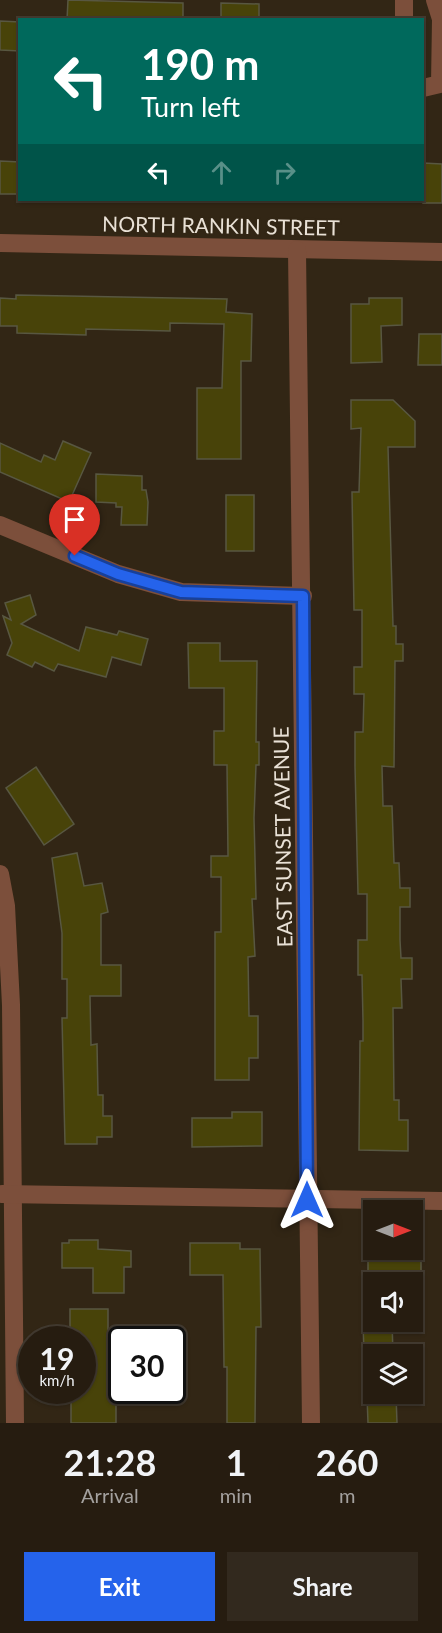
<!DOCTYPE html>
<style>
body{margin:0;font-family:Lato,sans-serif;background:#32291e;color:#f1f3f6;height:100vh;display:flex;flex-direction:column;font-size:22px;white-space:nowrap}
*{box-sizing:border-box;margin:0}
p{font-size:20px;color:#a4a19f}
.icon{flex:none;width:33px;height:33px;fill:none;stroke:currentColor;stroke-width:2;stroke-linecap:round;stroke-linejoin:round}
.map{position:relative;height:1423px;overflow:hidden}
.side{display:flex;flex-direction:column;background:#261c10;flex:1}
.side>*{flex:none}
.top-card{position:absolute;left:18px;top:18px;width:406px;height:183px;border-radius:0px;box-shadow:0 2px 4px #0004,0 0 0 2px #423a30;background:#00695c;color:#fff;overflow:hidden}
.needle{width:39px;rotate:90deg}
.tools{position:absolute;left:363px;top:1200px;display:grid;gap:12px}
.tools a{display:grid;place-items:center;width:60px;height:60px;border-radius:0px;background:#261c10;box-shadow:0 2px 4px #0004,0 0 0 2px #423a30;font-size:30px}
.speed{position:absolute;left:18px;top:1326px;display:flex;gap:12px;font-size:30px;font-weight:700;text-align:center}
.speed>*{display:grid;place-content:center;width:78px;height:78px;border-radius:50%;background:#261c10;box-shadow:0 2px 4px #0004,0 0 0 2px #423a30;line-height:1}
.speed small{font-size:15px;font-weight:400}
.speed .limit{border:3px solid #111;border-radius:9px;background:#fff;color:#111}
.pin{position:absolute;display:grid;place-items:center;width:51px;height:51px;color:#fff;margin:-62px -26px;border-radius:50% 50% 50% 0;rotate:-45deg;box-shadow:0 0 6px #0007}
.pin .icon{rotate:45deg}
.me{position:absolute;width:66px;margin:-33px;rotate:0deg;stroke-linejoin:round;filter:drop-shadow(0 0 4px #0008)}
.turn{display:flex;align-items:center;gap:21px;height:126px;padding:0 24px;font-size:27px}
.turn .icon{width:78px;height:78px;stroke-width:2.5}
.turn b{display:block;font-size:42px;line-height:51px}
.lanes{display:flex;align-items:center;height:57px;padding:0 24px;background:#0003;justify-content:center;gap:30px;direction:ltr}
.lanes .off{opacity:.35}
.eta{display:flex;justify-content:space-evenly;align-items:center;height:102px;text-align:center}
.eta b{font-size:36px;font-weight:700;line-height:42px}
.cta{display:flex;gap:12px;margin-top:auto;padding:12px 24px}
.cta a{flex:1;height:69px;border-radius:0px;background:#2563eb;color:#fff;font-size:24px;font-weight:700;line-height:69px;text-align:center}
.cta a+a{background:#32291e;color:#f1f3f6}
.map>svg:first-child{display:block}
</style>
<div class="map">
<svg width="442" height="1423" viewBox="0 0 442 1423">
<rect width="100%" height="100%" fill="#322615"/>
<g fill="#484309" stroke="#585741" stroke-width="1.5">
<path d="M68 0 183 3V20H67Z"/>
<path d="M221 3 259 4V20H221Z"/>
<path d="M0 21 20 22V51L0 50Z"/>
<path d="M0 161 20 162V194H0Z"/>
<path d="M423 163 442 164V203H423Z"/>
<path d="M16 295 227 299 226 312 252 314 251 361H241V459H197V388H222L224 324 170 323V331L86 329V335L17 333V326H0V298L16 299Z"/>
<path d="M369 298H402V325L381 326 382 362 351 363V304H369Z"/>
<path d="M419 334H442V365H418Z"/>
<path d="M351 400H393L415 421V447H388L393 626H396V644H403V661H395L394 767 382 766 383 806H392L394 863H399L400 888H410V907H400V940L401 958H412V979H401L402 1008H393L394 1100H399V1120H408V1151L359 1150 360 1041H363V1021L362 975H358V940H367V894H358L355 766V732H363L364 694H354V667H362V610H354L352 492H359L361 428 351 429Z"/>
<path d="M63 441 91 453 69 502 0 472V443L41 462 44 455 55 460Z"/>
<path d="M96 474 142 476V490H146L148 502 147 525H121L122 507H116V503L96 502Z"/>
<rect x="226" y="495" width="28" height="56"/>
<path d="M30 595 36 615 21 624 79 651 86 627 117 635 119 631 148 639 141 665 112 657 106 677 58 664 54 671 35 662 32 667 7 655 12 643 3 616 11 620 5 603Z"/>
<path d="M188 643H220V661H257L256 742H259V765H256L254 818 256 899H252L255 956 248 957 249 1016H258V1058H249V1080H215V932H221V877H211V856H228L227 765H214V731H224V688H189Z"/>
<path d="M36 767 74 824 44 845 6 788Z"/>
<path d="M77 853 84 886 102 883 108 912 101 914V965H121V996H90L91 1045 97 1044 98 1095H103V1116H112V1137H97V1144H65L62 1018H67V979H62V933L52 858Z"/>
<path d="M232 1112H262V1146L192 1147V1118H232Z"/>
<path d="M69 1240H98V1249L131 1251V1267H124V1293H93V1268H62V1243H69Z"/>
<path d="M190 1243H240V1249H260L261 1327H256L255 1423H227V1367H224L223 1275H190Z"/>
<path d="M368 1251H421V1280L368 1282Z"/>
<path d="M70 1309H108V1344H122V1364H108V1398H116V1423H71V1390H82V1340H70Z"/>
<path d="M363 1322H392L393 1354H364Z"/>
<path d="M396 1395 397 1423H368L367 1396Z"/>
</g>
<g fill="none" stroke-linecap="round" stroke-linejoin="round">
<g stroke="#7c4f3b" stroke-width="18">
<path d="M404 0V20"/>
<path d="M423 88 440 84 441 19 435 0"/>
<path d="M0 243 442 252"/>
<path d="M297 250 311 1423"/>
<path d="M0 525 118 574 181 592 303 596"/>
<path d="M0 874 6 906 11 1005 15 1423"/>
<path d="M2 1194 442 1201"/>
</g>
</g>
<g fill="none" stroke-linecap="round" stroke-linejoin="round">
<defs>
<path id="route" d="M75 556 118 574 181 592 303 596 307 1200"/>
</defs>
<use href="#route" stroke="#184099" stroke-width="15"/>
<use href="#route" stroke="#2563eb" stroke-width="10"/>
</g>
<g text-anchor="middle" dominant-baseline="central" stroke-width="4.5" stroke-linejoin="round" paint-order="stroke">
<g font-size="21" fill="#e9e1d6" stroke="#322615">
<text transform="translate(221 225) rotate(1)">NORTH RANKIN STREET</text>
<text transform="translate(282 837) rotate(-91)">EAST SUNSET AVENUE</text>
</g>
</g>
</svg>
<div class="tools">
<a><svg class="needle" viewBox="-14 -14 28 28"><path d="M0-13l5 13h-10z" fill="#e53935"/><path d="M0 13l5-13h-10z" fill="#a4a19f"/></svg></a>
<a><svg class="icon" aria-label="sound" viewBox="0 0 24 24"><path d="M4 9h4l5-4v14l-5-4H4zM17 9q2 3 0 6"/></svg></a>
<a><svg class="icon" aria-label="layers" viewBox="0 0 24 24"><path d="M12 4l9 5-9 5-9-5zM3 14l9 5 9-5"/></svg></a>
</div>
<div class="speed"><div>19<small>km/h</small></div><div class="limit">30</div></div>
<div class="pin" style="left:75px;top:556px;background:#d93025"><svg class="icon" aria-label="arrive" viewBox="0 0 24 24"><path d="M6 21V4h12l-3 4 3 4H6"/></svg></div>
<svg class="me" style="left:307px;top:1200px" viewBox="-20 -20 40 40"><path d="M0-17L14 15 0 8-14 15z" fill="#2563eb" stroke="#fff" stroke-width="4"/></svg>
<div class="top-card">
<div class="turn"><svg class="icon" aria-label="left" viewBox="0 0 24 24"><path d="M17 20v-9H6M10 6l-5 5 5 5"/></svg><div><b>190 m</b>Turn left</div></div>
<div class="lanes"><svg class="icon" aria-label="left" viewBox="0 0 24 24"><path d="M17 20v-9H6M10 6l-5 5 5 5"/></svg><svg class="icon off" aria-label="ahead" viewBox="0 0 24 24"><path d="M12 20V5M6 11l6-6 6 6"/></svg><svg class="icon off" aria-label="right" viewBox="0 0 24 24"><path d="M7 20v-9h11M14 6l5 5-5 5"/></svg></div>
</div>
</div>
<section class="side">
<div class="eta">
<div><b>21:28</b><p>Arrival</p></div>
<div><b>1</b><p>min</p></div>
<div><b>260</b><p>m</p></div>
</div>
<div class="cta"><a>Exit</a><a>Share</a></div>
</section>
